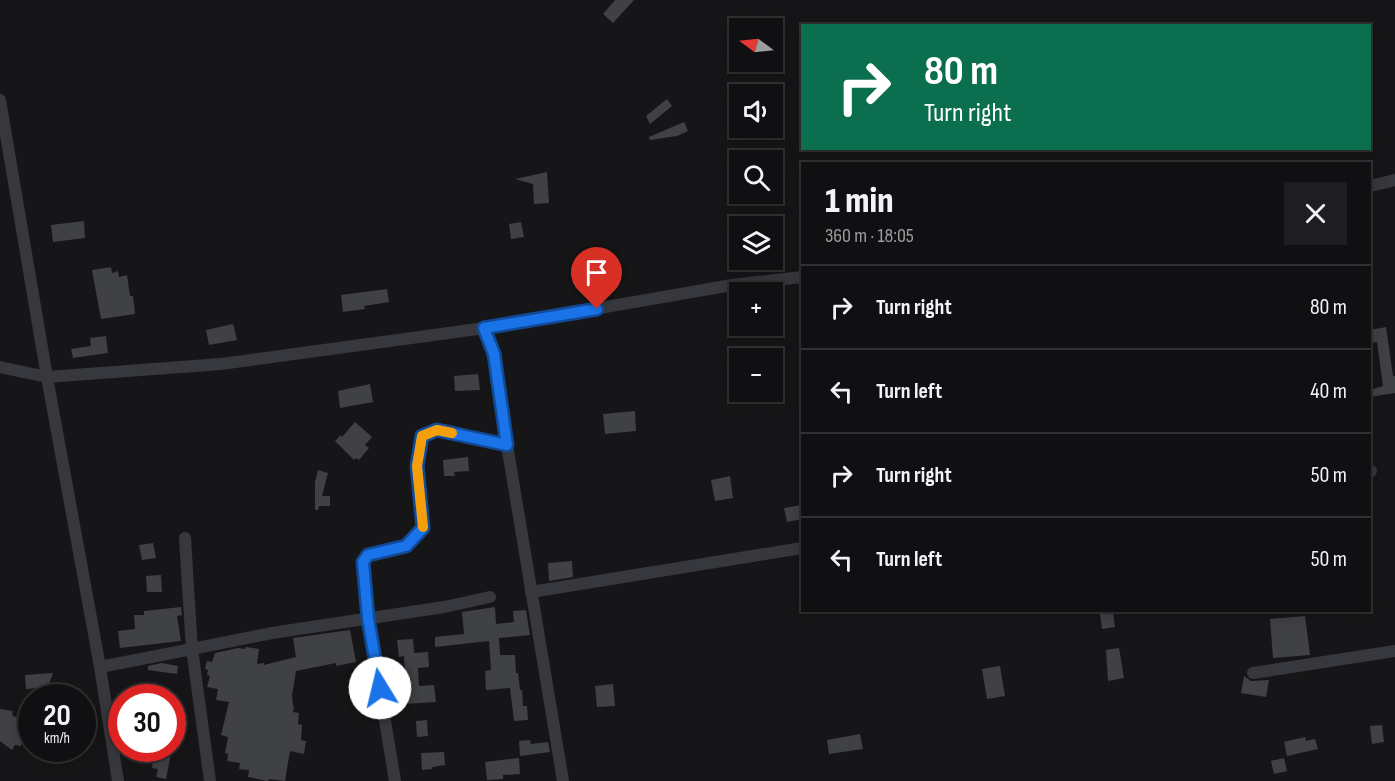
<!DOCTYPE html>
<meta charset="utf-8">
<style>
body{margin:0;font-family:"Sofia Sans Condensed",sans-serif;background:#1e1e20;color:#f1f3f6;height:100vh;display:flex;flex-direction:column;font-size:22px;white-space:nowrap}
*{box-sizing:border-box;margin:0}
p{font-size:20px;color:#9c9d9f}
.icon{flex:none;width:33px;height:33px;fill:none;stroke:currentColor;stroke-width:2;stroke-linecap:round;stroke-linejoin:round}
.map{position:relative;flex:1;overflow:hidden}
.panel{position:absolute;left:801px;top:162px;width:570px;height:450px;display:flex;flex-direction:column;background:#101012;border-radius:0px;box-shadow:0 3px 15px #0003,0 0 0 2px #303032}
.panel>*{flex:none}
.top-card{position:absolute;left:801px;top:24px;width:570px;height:126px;border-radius:0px;box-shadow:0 3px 15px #0003,0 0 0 2px #303032;background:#0b6e4f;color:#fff;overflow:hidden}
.needle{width:39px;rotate:285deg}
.buttons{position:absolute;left:729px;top:18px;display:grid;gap:12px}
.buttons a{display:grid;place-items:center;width:54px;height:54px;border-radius:0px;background:#101012;box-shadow:0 3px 15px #0003,0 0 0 2px #303032;font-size:30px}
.speed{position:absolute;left:18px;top:684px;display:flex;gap:12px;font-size:30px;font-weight:700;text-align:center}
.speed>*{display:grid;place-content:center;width:78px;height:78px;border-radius:50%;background:#101012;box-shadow:0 3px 15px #0003,0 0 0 2px #303032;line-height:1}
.speed small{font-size:15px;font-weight:400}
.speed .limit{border:9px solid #d22;background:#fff;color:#111}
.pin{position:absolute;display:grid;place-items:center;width:51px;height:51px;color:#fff;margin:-62px -26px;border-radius:50% 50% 50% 0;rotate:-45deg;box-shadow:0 0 6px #0007}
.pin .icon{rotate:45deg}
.me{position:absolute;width:66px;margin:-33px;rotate:351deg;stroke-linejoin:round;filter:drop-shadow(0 0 4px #0008)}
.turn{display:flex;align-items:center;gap:21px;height:126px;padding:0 24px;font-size:27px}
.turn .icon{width:78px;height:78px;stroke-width:2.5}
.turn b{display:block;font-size:42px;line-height:51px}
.round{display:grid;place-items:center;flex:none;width:63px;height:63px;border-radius:0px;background:#1e1e20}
.head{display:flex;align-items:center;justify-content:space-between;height:102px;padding:0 24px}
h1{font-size:36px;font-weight:800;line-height:45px}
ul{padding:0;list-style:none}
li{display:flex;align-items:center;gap:18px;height:84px;padding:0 24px;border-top:2px solid #303032}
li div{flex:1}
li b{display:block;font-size:22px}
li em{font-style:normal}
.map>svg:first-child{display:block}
</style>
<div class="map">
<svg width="1395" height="781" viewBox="0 0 1395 781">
<rect width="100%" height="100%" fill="#161618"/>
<g fill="#404145">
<path d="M615 0H634L613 23 603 14Z"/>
<path d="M667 99 672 106 650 124 646 116Z"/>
<path d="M684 122 688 131 677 136 650 140 649 137Z"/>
<path d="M547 172 549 203 534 204 533 184 515 179Z"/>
<path d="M84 221 85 238 53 242 51 225Z"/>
<path d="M521 222 524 237 511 239 509 224Z"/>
<path d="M111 267 112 273 118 271 119 277 127 275 130 296H133L135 314 101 319 92 270Z"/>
<path d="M387 289 389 302 364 306 365 309 343 312 341 295Z"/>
<path d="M233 324 237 340 209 345 206 330Z"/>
<path d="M1386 327 1393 376H1395V393L1370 397V390L1383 386 1377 342 1370 343V330Z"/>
<path d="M106 336 108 353 73 358 71 349 91 346 90 338Z"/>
<path d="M478 374 480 390 455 391 454 376Z"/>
<path d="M370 384 373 402 340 408 338 391Z"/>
<path d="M635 411 636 431 605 434 603 414Z"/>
<path d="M355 422 372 437 365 445 369 448 359 460 356 458 354 460 335 441 341 435 342 437Z"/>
<path d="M468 457 469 471 454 472 455 476H444L443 460Z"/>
<path d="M318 470 328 473 322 496H330V506H319L318 510H315V482Z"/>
<path d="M730 476 733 498 715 501 711 480Z"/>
<path d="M802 505V519L787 522 784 508Z"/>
<path d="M153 543 156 558 142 560 139 545Z"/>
<path d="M572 561 573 577 549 581 548 563Z"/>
<path d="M161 575 162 592H147L146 576Z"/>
<path d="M181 607 182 615 177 616 181 641 120 648 118 631 135 629 134 615H144V611Z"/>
<path d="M495 607 496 624 514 622 513 611 526 610 530 635 499 638 500 655H515L516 673H518L520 690H522L523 706H527L528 720 514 721 510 688 486 690 485 671 491 670 489 641 435 647V637L464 634 462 612Z"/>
<path d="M1113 612 1115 627 1102 629 1100 614Z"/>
<path d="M1305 616 1310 655 1273 658 1270 619Z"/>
<path d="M350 630 356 662 336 666V663L296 671 292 695 293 705 294 706 293 712 299 713 298 724 302 725 301 740 306 741 304 754 290 751 285 781 269 779 268 781 248 777 249 770 239 769 240 763 227 761 228 754 225 753 228 737 221 735 229 702 216 700 218 689 207 687 210 676 207 675 208 670 205 669 207 661 212 662 215 653 238 648 245 649 246 647 259 649 257 664 264 663V665L296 657 293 638Z"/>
<path d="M413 639 414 653 428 652 429 667 418 668 419 686 434 685 436 702 404 704 403 697H390L389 682 405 681 404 656 399 657 397 640Z"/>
<path d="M1119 648 1124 678 1108 681 1106 650Z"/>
<path d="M162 663 178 666 177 674 148 670V666Z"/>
<path d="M1000 666 1005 696 987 699 982 669Z"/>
<path d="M53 673 48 687 26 689 25 675Z"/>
<path d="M1244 676 1251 681 1269 680 1266 697 1241 693Z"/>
<path d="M613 684 615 706 597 707 595 686Z"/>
<path d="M0 709 13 711 12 715 26 723 21 746 15 745 12 750 0 741Z"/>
<path d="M427 720 428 736 417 737 416 721Z"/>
<path d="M1382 725 1384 742 1372 744 1370 726Z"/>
<path d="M860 734 863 749 829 754 827 740Z"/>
<path d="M1305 737 1306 741 1315 739 1318 749 1287 756 1284 742Z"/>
<path d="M530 740 531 744 548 742 550 752 520 756 519 741Z"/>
<path d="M162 751 171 753 166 779 156 777 158 769 152 768 154 752 162 753Z"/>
<path d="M444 752 445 765 432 767V769L422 770 421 753Z"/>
<path d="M519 758 520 774 503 775V779L487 780 485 762Z"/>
<path d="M1284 758 1287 771 1274 774 1271 761Z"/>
</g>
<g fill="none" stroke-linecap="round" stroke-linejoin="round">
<g stroke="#37383d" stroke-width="12">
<path d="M0 100 47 377 0 367"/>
<path d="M1370 186 1395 180"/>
<path d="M485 328 494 354 507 445 563 781"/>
<path d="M1370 472 1371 471"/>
<path d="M531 592 802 548"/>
<path d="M100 667 192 649 185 538"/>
<path d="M1253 673 1395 651"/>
<path d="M118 781 100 667 47 377 221 364 485 328 732 285 802 277"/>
<path d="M210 781 192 649 272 633 444 607 490 597"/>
<path d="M395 781 368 618 363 562 368 555 406 546 423 528 417 466 422 436 437 430 507 445"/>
</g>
</g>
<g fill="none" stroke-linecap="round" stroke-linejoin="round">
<defs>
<path id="route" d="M380 688 368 618 363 562 368 555 406 546 423 528 417 466 422 436 437 430 507 445 494 354 484 328 597 309"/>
</defs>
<use href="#route" stroke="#114b97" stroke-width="15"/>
<use href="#route" stroke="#1a73e8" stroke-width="10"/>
<path stroke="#f59e0b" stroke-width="10" d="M423 527 417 466 422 436 437 430 452 433"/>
</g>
</svg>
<div class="buttons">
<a><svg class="needle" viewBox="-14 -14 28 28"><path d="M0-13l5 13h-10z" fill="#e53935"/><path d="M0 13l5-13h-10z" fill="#9c9d9f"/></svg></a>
<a><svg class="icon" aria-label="sound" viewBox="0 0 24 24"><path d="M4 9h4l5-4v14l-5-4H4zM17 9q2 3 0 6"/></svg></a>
<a><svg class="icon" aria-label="search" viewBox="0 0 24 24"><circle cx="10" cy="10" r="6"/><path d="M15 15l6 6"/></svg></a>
<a><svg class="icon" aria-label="layers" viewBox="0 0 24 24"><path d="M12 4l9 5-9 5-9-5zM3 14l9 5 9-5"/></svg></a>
<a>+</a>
<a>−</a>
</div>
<div class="speed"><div>20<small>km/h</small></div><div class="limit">30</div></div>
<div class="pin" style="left:597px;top:309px;background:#d93025"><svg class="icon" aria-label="arrive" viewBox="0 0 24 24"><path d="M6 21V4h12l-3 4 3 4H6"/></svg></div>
<svg class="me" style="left:380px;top:688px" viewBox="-20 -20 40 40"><circle r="19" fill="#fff"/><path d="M0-13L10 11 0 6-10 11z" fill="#1a73e8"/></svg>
<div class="top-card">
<div class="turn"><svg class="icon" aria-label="right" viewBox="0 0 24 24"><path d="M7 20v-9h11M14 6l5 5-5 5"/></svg><div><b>80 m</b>Turn right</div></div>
</div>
<section class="panel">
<div class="head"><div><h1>1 min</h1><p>360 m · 18:05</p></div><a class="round"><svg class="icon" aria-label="close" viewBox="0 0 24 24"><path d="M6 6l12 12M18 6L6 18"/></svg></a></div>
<ul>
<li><svg class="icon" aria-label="right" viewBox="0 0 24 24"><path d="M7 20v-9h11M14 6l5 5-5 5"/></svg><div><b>Turn right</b></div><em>80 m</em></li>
<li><svg class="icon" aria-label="left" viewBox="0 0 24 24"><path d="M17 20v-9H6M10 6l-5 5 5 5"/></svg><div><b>Turn left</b></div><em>40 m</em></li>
<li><svg class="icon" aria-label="right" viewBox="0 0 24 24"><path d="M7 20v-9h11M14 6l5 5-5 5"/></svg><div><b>Turn right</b></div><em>50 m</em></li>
<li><svg class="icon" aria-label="left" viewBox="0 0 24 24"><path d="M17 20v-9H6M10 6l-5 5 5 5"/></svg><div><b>Turn left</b></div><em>50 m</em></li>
</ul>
</section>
</div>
